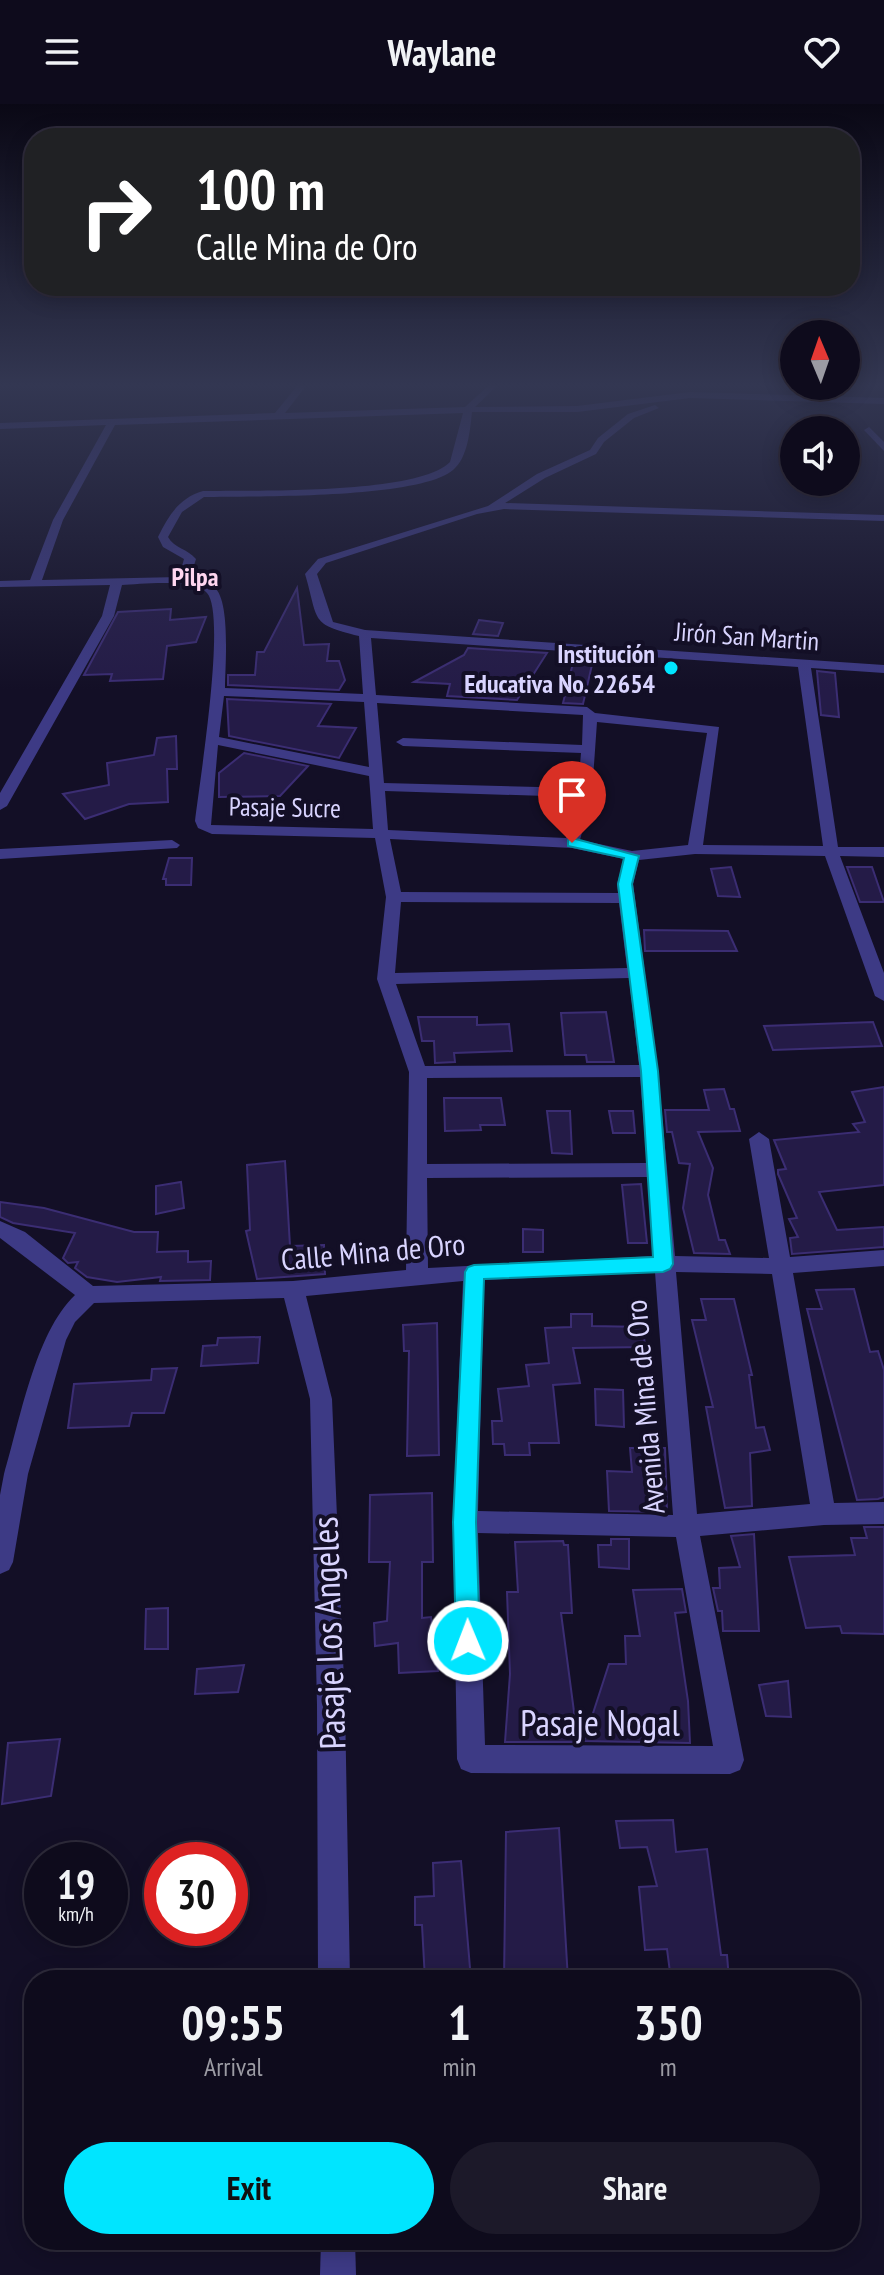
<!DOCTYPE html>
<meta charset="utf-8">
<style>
body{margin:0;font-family:"PT Sans Narrow",sans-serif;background:#1c1929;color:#f1f3f6;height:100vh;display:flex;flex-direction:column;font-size:30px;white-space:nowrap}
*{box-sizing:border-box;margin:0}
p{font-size:26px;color:#9b9ba3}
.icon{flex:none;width:44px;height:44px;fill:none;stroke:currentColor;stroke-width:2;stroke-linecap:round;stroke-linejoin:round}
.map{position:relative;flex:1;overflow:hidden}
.panel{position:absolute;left:24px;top:1866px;width:836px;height:280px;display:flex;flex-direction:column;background:#0e0b1c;border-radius:32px;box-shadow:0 4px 20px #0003,0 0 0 2px #2e2b3b}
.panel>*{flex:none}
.hud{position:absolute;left:24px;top:24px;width:836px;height:168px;border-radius:32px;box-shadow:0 4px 20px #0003,0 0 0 2px #2e2b3b;background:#202124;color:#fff;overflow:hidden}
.needle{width:52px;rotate:358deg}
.buttons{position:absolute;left:780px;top:216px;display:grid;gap:16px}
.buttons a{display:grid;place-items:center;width:80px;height:80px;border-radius:50%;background:#0e0b1c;box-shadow:0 4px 20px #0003,0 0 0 2px #2e2b3b;font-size:40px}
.speed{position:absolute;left:24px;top:1738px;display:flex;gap:16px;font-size:40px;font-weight:700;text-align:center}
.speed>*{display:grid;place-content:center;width:104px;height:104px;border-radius:50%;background:#0e0b1c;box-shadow:0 4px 20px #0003,0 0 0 2px #2e2b3b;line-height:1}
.speed small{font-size:20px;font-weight:400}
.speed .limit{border:12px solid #d22;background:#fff;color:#111}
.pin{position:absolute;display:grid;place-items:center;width:68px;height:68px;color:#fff;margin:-82px -34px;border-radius:50% 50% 50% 0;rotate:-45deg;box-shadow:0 0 8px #0007}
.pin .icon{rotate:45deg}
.me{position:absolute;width:88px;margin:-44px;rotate:359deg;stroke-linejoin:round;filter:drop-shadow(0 0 6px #0008)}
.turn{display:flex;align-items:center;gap:28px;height:168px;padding:0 40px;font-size:36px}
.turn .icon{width:104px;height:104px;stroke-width:2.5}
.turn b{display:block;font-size:56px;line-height:68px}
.eta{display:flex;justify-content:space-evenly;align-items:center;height:136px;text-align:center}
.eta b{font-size:48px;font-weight:700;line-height:56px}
.action{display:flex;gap:16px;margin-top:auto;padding:16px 40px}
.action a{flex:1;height:92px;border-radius:48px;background:#00e5ff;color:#111;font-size:32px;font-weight:700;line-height:92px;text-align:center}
.action a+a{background:#1c1929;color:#f1f3f6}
header{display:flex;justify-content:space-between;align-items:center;height:104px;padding:0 40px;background:#0e0b1c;font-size:36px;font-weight:700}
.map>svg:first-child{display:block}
</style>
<header><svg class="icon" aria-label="menu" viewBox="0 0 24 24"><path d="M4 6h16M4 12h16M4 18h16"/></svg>Waylane<svg class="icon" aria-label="heart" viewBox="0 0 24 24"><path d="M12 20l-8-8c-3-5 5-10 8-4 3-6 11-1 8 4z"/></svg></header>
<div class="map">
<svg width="884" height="2171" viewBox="0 0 884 2171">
<rect width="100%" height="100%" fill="#130f26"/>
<g fill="#241b47" stroke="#3b2d73" stroke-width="2">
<path d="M297 484 304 541 329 540 327 557H339L345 576 339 586 228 581V571H255L257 548H264Z"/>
<path d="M171 505 170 516 206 513 196 538 167 542 163 575 110 577 112 570 84 571 118 508Z"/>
<path d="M479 516 503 519 498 532 473 530Z"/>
<path d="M468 544 547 549 517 596 447 592 450 580 414 578 464 551Z"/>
<path d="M575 551 594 552 583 600 563 599Z"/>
<path d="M817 567 835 569 839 613 821 611Z"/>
<path d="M227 595 331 600 318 622 356 624 339 654 229 632Z"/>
<path d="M176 632 177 665H167L168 698 129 700 85 715 63 690 109 681 107 659 154 651 157 634Z"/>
<path d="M244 649 308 662 280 692 219 693V669Z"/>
<path d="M169 754H192L191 781H166V775H163Z"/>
<path d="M731 763 740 793 718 792 711 765Z"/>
<path d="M847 763H872L884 798H860Z"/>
<path d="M644 826 728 827 737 847H645Z"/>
<path d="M606 908 614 958H587L586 951H565L561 909Z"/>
<path d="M418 913H477V921L509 920 512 947 454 949 455 958 435 959 434 937H422Z"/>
<path d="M873 918 882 942 773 946 764 922Z"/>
<path d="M884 983V1081L819 1088 837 1126 884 1123V1143L792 1150 790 1134 798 1133 789 1115 797 1114 778 1070V1066L786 1065 774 1036 859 1028 853 1020 865 1018 852 988Z"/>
<path d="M724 985 730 1005H734L740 1027 698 1028 713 1064 708 1091 719 1136H725L730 1150 694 1149 683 1104 690 1060 679 1059 672 1028H667L665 1006H709L704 986Z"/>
<path d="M444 994H501L505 1021H480L481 1026 445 1027Z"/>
<path d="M547 1007H570L572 1050 552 1049Z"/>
<path d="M609 1007H633L635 1029H613Z"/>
<path d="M285 1057 290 1142 324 1141 325 1170 257 1175 246 1127 250 1126 247 1061Z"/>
<path d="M181 1078 184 1104 156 1110V1082Z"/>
<path d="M641 1080 647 1139H628L622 1081Z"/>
<path d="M0 1098 44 1104 134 1128H158L157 1148 188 1147V1158L211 1157 210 1176 160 1177 161 1173 117 1178 87 1173 75 1164 78 1158 68 1159 63 1154 75 1129 13 1119 0 1113Z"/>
<path d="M523 1125 543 1126V1148H523Z"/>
<path d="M854 1185 870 1248 878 1247 884 1266V1393L878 1395 857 1396 807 1205H822L816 1186Z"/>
<path d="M701 1195H734L752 1271H749L756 1324 764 1323 770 1346 750 1349 752 1402 725 1404 706 1303H713L692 1216H706Z"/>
<path d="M571 1210H592V1222L643 1223 645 1243 573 1244 580 1279 553 1281 559 1339H529L530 1351H505L504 1340H493L492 1317H502L498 1285 529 1282 526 1261 549 1259 545 1224 571 1223Z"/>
<path d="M437 1219 439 1351 407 1352 409 1247H404L403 1221Z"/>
<path d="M260 1233 258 1259 201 1262 203 1242 217 1241 218 1234Z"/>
<path d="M177 1264 164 1309H132L129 1322 68 1324 74 1280 151 1276 152 1265Z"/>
<path d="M595 1285 623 1286 624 1323 596 1321Z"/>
<path d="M630 1344H665L667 1408 609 1407 607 1367 632 1368Z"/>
<path d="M432 1389 433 1458H422V1514L431 1513 438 1567 399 1569 398 1539 375 1542 374 1519 387 1517 390 1458H369L370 1391Z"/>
<path d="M864 1423H884V1530L842 1529 840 1522 806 1524 789 1453 855 1451 851 1434H867Z"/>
<path d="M754 1430 759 1527H723L722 1507H718L713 1484H720L719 1464 740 1463 731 1432Z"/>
<path d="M611 1435H629V1465L599 1463 598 1441H611Z"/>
<path d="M563 1437 564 1441H568L572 1509H561L578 1638H505L510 1570 507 1488H518L515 1438Z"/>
<path d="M682 1485 686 1508 675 1509 688 1597 690 1639 584 1637 609 1560H626L625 1532H640L633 1486Z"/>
<path d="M168 1504V1545H145L146 1505Z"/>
<path d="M244 1561 238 1588 195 1590 197 1565Z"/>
<path d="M788 1577 791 1613 766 1612 759 1581Z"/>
<path d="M60 1635 51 1692 2 1700 8 1639Z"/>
<path d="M673 1716 676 1748 707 1745 721 1851H727L729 1876H671L667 1845 645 1846 639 1783 657 1782 647 1743 620 1744 616 1717Z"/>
<path d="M559 1724 568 1876H504L506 1728Z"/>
<path d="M461 1757 471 1876H425L422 1821H415V1793L434 1792 433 1759Z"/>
</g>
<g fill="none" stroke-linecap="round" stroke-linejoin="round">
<g fill="#3d3a85" fill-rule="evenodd">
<path d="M297 282H306L285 309 465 303 488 282H497L475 303 577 302 690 288 884 294V300L690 294 577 308H472C470 326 468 354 453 366 419 395 254 392 204 393L182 408 168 433C174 444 188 445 196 455L190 474C198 477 208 478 214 483 231 496 225 563 225 584L363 590 359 532C309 520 319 517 305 470L318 455 488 402 537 370 590 346 598 334 628 310 655 301 659 304 634 314 604 338 596 350 545 374 505 399 884 411V417L504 405 477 410 326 459 317 470 333 518 365 526 884 561V569L811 564 838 743H884V753L840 752 884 869V897L875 892 825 752 695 750 639 756 633 780 658 967 675 1152 769 1154 749 1035 759 1028 769 1035 790 1153 884 1146V1162L793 1169 834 1399 884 1398V1420L824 1421 700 1432 744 1656 740 1666 730 1670 471 1669 461 1665 457 1655 453 1418 463 1177 306 1192 332 1295 345 1601 350 1876H318L317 1601 310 1295 284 1194 94 1199 75 1218 66 1236 28 1370 13 1458 9 1466 0 1470V1391L4 1370C20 1317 35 1229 75 1191L0 1134V1117L25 1128 93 1182 293 1177 406 1166 409 968 377 875 386 793 375 734 212 730 198 724 195 717C199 681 227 511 207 489 194 474 141 480 122 481L114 512 7 702 0 706V689L102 512 110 481 0 483V477L30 476 53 416 106 321 0 325V319L275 309ZM463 309 450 358C418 391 253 386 203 387 179 394 169 411 158 433L163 443 184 455 179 473 42 476 63 416 115 321ZM371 534 798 563 823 742 703 741 719 623 595 609 587 603 376 591ZM224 592 364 598 369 663 219 633ZM377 599 583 611 582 641 403 634 396 638 403 642 581 649 578 684 384 679ZM597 618 707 629 688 741 632 747 580 736 592 689ZM218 641 369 672 373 725 211 721ZM385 687 577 693 566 734 388 726ZM390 735 572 744 624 755 617 780 618 789 401 788ZM401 798 619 799 627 864 395 869ZM629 874 639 961 425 962 396 880ZM640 973 647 1059 427 1060V974ZM648 1073 654 1152 428 1164 427 1074ZM655 1168 673 1411 478 1407 484 1176ZM676 1168 772 1170 810 1400 697 1410ZM478 1429 676 1433 713 1642 485 1641Z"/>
<path d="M869 323 884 338V347L864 326Z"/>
<path d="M172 736 180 741 177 744 0 755V745Z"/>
<path d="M321 2136H355L356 2171H320Z"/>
</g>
</g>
<linearGradient id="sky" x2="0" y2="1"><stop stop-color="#0a0815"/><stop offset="0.48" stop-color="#333752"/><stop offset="1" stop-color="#333752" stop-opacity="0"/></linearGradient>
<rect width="884" height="586" fill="url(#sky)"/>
<path fill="#00e5ff" stroke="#0095a6" stroke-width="2" d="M572 734 639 752 632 780 658 967 673 1160 670 1165 663 1168 484 1175 476 1418 480 1537 476 1545 468 1549 459 1545 456 1537 453 1418 465 1168 468 1163 474 1161 653 1153 641 967 618 780 624 754 568 742V736Z"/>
<circle fill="#00e5ff" stroke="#130f26" stroke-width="3" cx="671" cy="564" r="8"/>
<g text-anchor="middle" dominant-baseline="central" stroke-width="8" stroke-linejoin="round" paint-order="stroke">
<g font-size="26" font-weight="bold" fill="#ffd6f0" stroke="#130f26">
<text x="195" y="472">Pilpa</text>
</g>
<g font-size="26" fill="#d9d4ff" stroke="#130f26">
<text transform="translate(747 532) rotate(4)">Jirón San Martin</text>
<text transform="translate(285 703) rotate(1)">Pasaje Sucre</text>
</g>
<g font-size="26" font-weight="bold" fill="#d9d4ff" stroke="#130f26" text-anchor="end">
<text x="655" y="549">Institución<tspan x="655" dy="30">Educativa No. 22654</tspan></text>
</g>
<g font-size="30" fill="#d9d4ff" stroke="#130f26">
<text transform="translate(373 1147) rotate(-5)">Calle Mina de Oro</text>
<text transform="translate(644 1303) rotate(-95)">Avenida Mina de Oro</text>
</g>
<g font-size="36" fill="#d9d4ff" stroke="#130f26">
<text transform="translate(328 1529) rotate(-92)">Pasaje Los Angeles</text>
<text x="600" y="1618">Pasaje Nogal</text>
</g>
</g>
</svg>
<div class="buttons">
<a><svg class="needle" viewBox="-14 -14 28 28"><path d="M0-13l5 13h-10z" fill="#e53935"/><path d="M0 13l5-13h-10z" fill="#9b9ba3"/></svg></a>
<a><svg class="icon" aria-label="sound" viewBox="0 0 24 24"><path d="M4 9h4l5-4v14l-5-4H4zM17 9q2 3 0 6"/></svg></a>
</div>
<div class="speed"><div>19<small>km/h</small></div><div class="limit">30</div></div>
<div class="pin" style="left:572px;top:739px;background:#d93025"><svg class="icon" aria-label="arrive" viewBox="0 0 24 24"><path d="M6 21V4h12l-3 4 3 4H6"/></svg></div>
<svg class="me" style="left:468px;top:1537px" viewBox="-20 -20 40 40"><circle r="17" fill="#00e5ff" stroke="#fff" stroke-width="3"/><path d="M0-11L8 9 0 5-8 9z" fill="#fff"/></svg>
<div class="hud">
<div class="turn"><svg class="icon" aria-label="right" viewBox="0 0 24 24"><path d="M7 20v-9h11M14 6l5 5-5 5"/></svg><div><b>100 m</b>Calle Mina de Oro</div></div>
</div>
<section class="panel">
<div class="eta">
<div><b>09:55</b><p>Arrival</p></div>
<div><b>1</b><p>min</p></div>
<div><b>350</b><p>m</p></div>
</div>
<div class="action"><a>Exit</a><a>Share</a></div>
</section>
</div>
